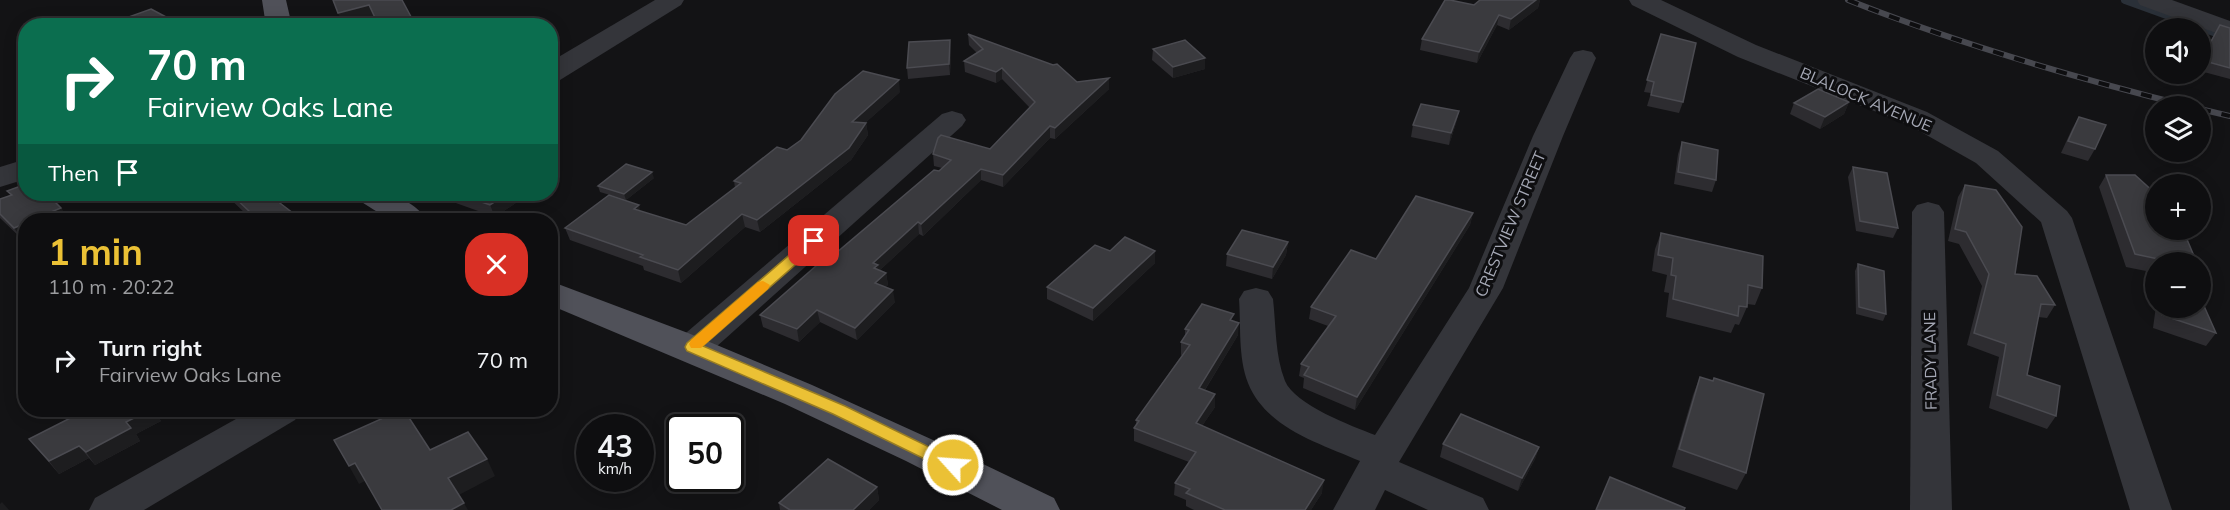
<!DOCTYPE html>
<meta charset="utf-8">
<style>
body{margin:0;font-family:Mulish,sans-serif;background:#171719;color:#f1f3f6;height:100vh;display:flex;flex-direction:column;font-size:22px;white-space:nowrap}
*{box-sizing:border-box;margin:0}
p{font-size:20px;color:#9b9c9f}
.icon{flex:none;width:33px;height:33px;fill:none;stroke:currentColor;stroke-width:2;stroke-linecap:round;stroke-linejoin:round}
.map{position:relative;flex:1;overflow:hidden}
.sheet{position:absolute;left:18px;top:213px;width:540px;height:204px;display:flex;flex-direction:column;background:#0e0e10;border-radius:24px;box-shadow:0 3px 15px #0003,0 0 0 2px #2e2e30}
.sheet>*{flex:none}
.hud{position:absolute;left:18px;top:18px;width:540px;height:183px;border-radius:24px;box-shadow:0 3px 15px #0003,0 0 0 2px #2e2e30;background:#0b6e4f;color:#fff;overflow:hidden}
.tools{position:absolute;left:2145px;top:18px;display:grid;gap:12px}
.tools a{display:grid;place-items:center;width:66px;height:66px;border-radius:50%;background:#0e0e10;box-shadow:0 3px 15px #0003,0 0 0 2px #2e2e30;font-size:30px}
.speed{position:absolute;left:576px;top:414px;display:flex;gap:12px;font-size:30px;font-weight:700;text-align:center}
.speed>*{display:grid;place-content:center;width:78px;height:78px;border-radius:50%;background:#0e0e10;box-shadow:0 3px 15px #0003,0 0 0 2px #2e2e30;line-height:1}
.speed small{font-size:15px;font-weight:400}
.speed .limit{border:3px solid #111;border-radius:9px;background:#fff;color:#111}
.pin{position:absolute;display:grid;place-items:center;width:51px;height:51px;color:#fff;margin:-26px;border-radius:12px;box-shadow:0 3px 9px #0006}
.me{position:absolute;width:66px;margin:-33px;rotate:296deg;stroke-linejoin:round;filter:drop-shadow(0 0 4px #0008)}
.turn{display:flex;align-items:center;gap:21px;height:126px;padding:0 30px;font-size:27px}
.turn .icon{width:78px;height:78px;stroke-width:2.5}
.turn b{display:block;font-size:42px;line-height:51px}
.then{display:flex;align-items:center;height:57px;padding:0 30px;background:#0003;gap:12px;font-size:22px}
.round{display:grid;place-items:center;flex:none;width:63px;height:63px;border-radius:24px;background:#171719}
.head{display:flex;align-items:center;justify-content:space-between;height:102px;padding:0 30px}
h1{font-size:36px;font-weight:700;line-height:45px;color:#ebc135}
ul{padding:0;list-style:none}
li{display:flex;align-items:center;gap:18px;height:90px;padding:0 30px}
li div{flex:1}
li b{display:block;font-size:22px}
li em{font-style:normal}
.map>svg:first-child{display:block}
</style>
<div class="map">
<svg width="2230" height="510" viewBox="0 0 2230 510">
<rect width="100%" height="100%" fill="#131315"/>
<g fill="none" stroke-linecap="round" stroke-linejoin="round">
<path stroke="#2a3038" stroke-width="8" d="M2125 0 2230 38"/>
<g fill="#34353a" fill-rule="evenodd">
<path d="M655 0H684L681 5 560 80 550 82V62Z"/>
<path d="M1629 0H1661L1756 45 1927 112 1998 151 2067 211 2072 218 2172 510H2130L2041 222 1976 163 1907 124 1738 57 1632 5Z"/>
<path d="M2137 0H2172L2230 21V38L2140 5Z"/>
<path d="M1583 50 1592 52 1596 58 1563 136 1503 288 1399 462 1483 498 1489 510H1428L1385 490 1375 510H1333L1360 461C1319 443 1266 428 1248 383 1238 357 1241 326 1239 299L1244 291 1256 288 1268 291 1273 299C1276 325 1275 356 1285 381 1295 405 1352 426 1375 435L1469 288 1533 136 1570 58 1574 52Z"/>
<path d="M952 111 962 114 966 120 962 126 706 356 693 359 680 356 675 347 680 338 942 114Z"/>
<path d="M26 159V179L0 187V167Z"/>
<path d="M1928 202 1939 205 1944 212 1952 510H1910L1912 212 1917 205Z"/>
<path d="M252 410H301L295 420 144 510H89L95 498Z"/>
</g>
<g fill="#505159" fill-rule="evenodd">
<path d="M262 0H286L292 26H266Z"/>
<path d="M355 194C382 191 411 196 427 220H390L360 201Z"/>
<path d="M550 281 688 333 812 385 933 440 1054 498 1060 510H1002L906 461 785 404 550 305Z"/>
</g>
<defs>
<g id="rail">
<path d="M1848 0C1959 44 2072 77 2188 106"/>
<path d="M2200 109 2230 116"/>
</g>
</defs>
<use href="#rail" stroke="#47484f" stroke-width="6"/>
<use href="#rail" stroke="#0e0e10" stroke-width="4" stroke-dasharray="11" stroke-linecap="butt"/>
</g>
<g fill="#2d2c30">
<path d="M1480 0H1540L1538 8 1509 30 1497 25 1477 63 1420 50 1422 39Z"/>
<path d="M2220 25 2230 28V79L2200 71V59Z"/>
<path d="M968 34 1077 82 1109 78V89L1055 139 1050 138 1003 187 981 180 923 236 919 234 880 270 886 273 888 285 885 287 895 302 857 340 820 322 799 342 763 327 760 315 942 168 934 166 933 154 990 149 1030 108 1002 79 996 83 965 72 964 61 977 53 969 45Z"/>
<path d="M1661 34 1683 102 1679 113 1647 106 1651 93 1644 92Z"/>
<path d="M1153 49 1205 69 1173 78 1152 60Z"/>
<path d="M951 52 950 75 908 79 907 68Z"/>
<path d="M900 92 865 123H866L868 135 851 160 760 232 745 227 681 283 644 270 643 266 570 240 565 228 640 211 686 225 735 188 734 181 787 150Z"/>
<path d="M1849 102 1844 114 1820 129 1790 114 1794 103Z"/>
<path d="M1459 111 1456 123 1449 145 1411 137 1413 125Z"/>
<path d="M2079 117 2095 149 2088 161 2061 153 2072 129Z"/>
<path d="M1682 142 1716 180 1712 192 1674 184 1678 154Z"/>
<path d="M1853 167 1898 228 1893 238 1856 231 1848 177Z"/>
<path d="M2106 175 2194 256 2189 262H2156V273L2126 267 2099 187Z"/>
<path d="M654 178 626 200 600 192 598 186Z"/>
<path d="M1965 185 2015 274 2055 305 2047 318 2038 317 2027 375 2056 416 2047 429 1989 408 1999 357 1967 345 1982 286 1959 244 1948 241 1958 197Z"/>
<path d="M7 191 65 213 69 220H26V239L23 240 0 218V199L10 195Z"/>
<path d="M225 194H271H269L302 220 247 215Z"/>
<path d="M438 194H529L495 217 453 202Z"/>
<path d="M1473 213 1470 225 1355 410 1303 388 1304 378 1299 376 1301 364 1328 326 1309 319 1311 307 1376 259Z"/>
<path d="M1661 233 1762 288 1755 305 1747 304V307L1739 325 1735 324 1731 333 1666 317 1669 293 1664 292 1667 275 1652 271 1655 249Z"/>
<path d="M1288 242 1286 255 1272 279 1226 266 1227 254Z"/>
<path d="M1110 251 1155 263 1093 321 1047 299V287Z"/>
<path d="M1858 264 1886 314 1883 321 1856 314 1855 271Z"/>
<path d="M2156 306V308H2200L2216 333 2206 346 2153 328Z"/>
<path d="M1233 321 1238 335 1205 390 1215 407 1202 426 1322 493 1311 510H1194L1186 506V500L1174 495 1175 483 1189 462 1134 441V428L1136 426V420L1182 355H1181V342L1185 336V329Z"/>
<path d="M1700 377 1746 473 1737 490 1672 467 1693 395Z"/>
<path d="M86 410H153L161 421 136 434 140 441 95 465 89 458 59 474 29 439Z"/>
<path d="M1443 444 1539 447 1535 459 1518 491 1440 457Z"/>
<path d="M877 487 879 500 869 510H780L779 503Z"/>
</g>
<g fill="#1d1d1f">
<path d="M1536 0H1540L1538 8 1509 30 1511 19Z"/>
<path d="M369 5 374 16 343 24 338 13Z"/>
<path d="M1499 15 1497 25 1477 63 1479 52Z"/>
<path d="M950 40 951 52 950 75 949 64Z"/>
<path d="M1205 58V69L1173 78V67Z"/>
<path d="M1002 68V79L996 83V72Z"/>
<path d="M1109 78V89L1055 139V128Z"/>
<path d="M899 80 900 92 854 133 852 122Z"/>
<path d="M1849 102 1844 114 1820 129 1825 117Z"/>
<path d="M1459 111 1456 123 1449 145 1451 133Z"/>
<path d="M866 123 868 135 851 160 760 232 757 220Z"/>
<path d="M1050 126V138L1003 187V175Z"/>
<path d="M981 169V180L923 236 921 224Z"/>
<path d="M652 172 654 178 626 200 624 194Z"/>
<path d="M507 194H529L495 217 490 205Z"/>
<path d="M57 201 69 220H31L55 202Z"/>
<path d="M639 205 642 217 634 209Z"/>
<path d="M1473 213 1470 225 1355 410 1357 397Z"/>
<path d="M742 214 745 227 681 283 678 270Z"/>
<path d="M918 222 919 234 879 271 876 280 873 263Z"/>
<path d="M26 223V239L23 240 14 228Z"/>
<path d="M1288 242 1286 255 1272 279 1273 267Z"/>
<path d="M1155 251V263L1093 321V308Z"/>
<path d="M886 273 888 285 877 295 875 283Z"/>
<path d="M893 290 895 302 857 340 855 328Z"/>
<path d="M817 310 820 322 799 342 797 329Z"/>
<path d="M1239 323 1238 335 1198 401 1199 388Z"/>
<path d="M1215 394V407L1195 436 1196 423Z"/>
<path d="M150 410H153L161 421 136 434 140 441 95 465 86 452 126 422Z"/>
<path d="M79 446 89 458 59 474 49 461Z"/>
<path d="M1539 447 1535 459 1518 491 1522 478Z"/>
<path d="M487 459 495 476 457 496 448 478Z"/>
<path d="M355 463 365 481 359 484 349 466Z"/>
<path d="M1324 480 1322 493 1311 510H1305Z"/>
<path d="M877 487 879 500 869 510H853Z"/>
<path d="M2 502 9 510H0V504Z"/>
<path d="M464 503 468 510H451Z"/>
</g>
<g fill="#3a3a3e" stroke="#4b4b51" stroke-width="1.5">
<path d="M333 0H402L416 26H379L369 5 338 13Z"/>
<path d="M1445 0H1450L1474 5 1480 0H1536L1511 19 1499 15 1479 52 1422 39Z"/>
<path d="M151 9 183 26H111L109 24Z"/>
<path d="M2220 25 2230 28V68L2201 60Z"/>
<path d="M968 34 1053 65 1057 64 1077 82 1109 78 1055 128 1050 126 1003 175 981 169 921 224 918 222 873 263 878 265 874 268 886 273 875 283 893 290 855 328 817 310 797 329 760 315 825 258 829 259 934 170 939 171 951 160 933 154 938 138 941 135 990 149 1035 102 1002 68 996 72 964 61 983 49Z"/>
<path d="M1661 34 1696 43 1683 102 1651 95 1654 82 1647 80Z"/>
<path d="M950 40 949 64 907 68 909 42Z"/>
<path d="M1185 40 1205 58 1173 67 1153 49Z"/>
<path d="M863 71 899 80 852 122 866 123 849 148 757 220 742 214 678 270 640 257 643 255 565 228 609 195 639 205 634 209 686 225 741 183 734 181 777 147 787 150 801 140 835 94Z"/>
<path d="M1818 89 1849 102 1825 117 1794 103Z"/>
<path d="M1421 104 1459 111 1451 133 1413 125Z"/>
<path d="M2079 117 2106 125 2095 149 2068 141Z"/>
<path d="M1682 142 1718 150 1716 180 1678 172Z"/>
<path d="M626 164 652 172 624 194 598 186Z"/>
<path d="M1853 167 1887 173 1898 228 1860 221Z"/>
<path d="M2106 175H2135L2156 194V230H2183L2194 256 2182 254 2186 262H2168V261L2135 254Z"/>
<path d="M26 184V194H49L57 201 55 202 61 208 31 220H26V223L14 228 0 214V199L12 195 7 191Z"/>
<path d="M1965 185 1996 190 2022 227 2015 274 2037 276 2055 305 2041 304 2027 375 2060 386 2056 416 1997 395 2006 344 1974 333 1989 274 1966 232 1955 229Z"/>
<path d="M231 194H268L302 220H234L251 213Z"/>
<path d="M458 194H507L490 205Z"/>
<path d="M1416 196 1473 213 1357 397 1304 375 1309 367 1301 364 1336 316 1311 307 1351 250 1376 259Z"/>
<path d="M1242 230 1288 242 1273 267 1227 254Z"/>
<path d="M1661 233 1763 256 1762 288 1748 285 1747 307 1739 306 1738 316 1673 299 1676 276 1671 275 1673 258 1658 255Z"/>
<path d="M1125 237 1155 251 1093 308 1047 287 1095 245 1110 251Z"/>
<path d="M1858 264 1884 271 1886 314 1859 307Z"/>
<path d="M2200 297 2216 333 2162 315 2163 308H2200Z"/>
<path d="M1202 304 1234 314 1230 320 1239 323 1199 388 1215 394 1196 423 1324 480 1305 510H1225L1186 493 1190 489 1175 483 1196 452 1134 428 1139 421 1136 420 1190 345 1181 342 1189 330 1185 329Z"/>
<path d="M1700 377 1713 381 1714 378 1764 394 1746 473 1679 449Z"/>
<path d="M86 410H150L126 422 131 428 86 452 79 446 49 461 29 439Z"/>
<path d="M401 410H404L430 450 468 432 487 459 448 478 464 503 451 510H382L355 463 349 466 334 440Z"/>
<path d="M1461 414 1539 447 1522 478 1443 444Z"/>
<path d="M828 459 877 487 853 510H790L779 503Z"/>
<path d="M1610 477 1685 508 1684 510H1596Z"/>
</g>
<path fill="#ebc135" stroke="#997d22" stroke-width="1.5" d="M814 237 820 241 819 244 703 346 845 406 958 461 961 465 958 470 953 471 947 470 833 414 687 351 685 347 687 343 809 238Z"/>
<path fill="#f59e0b" d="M763 281 770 285 768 289 701 348H691L689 344 691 340 758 282Z"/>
<g text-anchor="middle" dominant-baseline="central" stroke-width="6" stroke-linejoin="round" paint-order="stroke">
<g font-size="16" fill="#a5a8b5" stroke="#0e0e10">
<text transform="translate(1866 99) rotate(23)">BLALOCK AVENUE</text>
<text transform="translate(1510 224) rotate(-67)">CRESTVIEW STREET</text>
<text transform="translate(1930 361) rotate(-91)">FRADY LANE</text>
</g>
</g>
</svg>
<div class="tools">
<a><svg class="icon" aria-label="sound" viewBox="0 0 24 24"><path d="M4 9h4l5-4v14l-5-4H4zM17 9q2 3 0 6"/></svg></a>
<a><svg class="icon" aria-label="layers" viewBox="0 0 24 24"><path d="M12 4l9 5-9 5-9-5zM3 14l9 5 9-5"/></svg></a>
<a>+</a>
<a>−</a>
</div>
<div class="speed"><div>43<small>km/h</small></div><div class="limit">50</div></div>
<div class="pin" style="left:814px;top:241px;background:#d93025"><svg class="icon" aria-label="arrive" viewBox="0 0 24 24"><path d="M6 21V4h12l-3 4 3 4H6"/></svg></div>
<svg class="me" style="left:953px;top:465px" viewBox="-20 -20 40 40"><circle r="17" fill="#ebc135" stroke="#fff" stroke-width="3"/><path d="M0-11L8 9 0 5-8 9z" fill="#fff"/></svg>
<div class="hud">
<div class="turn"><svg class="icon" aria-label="right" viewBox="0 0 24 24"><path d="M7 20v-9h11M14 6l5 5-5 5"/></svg><div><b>70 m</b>Fairview Oaks Lane</div></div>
<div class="then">Then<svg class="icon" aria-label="arrive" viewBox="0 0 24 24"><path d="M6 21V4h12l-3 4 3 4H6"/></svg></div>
</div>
<section class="sheet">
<div class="head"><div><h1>1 min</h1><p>110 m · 20:22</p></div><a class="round" style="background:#d93025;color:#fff"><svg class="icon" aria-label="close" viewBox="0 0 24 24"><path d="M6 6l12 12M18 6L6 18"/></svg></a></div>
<ul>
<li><svg class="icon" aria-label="right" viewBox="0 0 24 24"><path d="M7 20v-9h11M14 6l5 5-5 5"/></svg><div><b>Turn right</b><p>Fairview Oaks Lane</p></div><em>70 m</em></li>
</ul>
</section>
</div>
